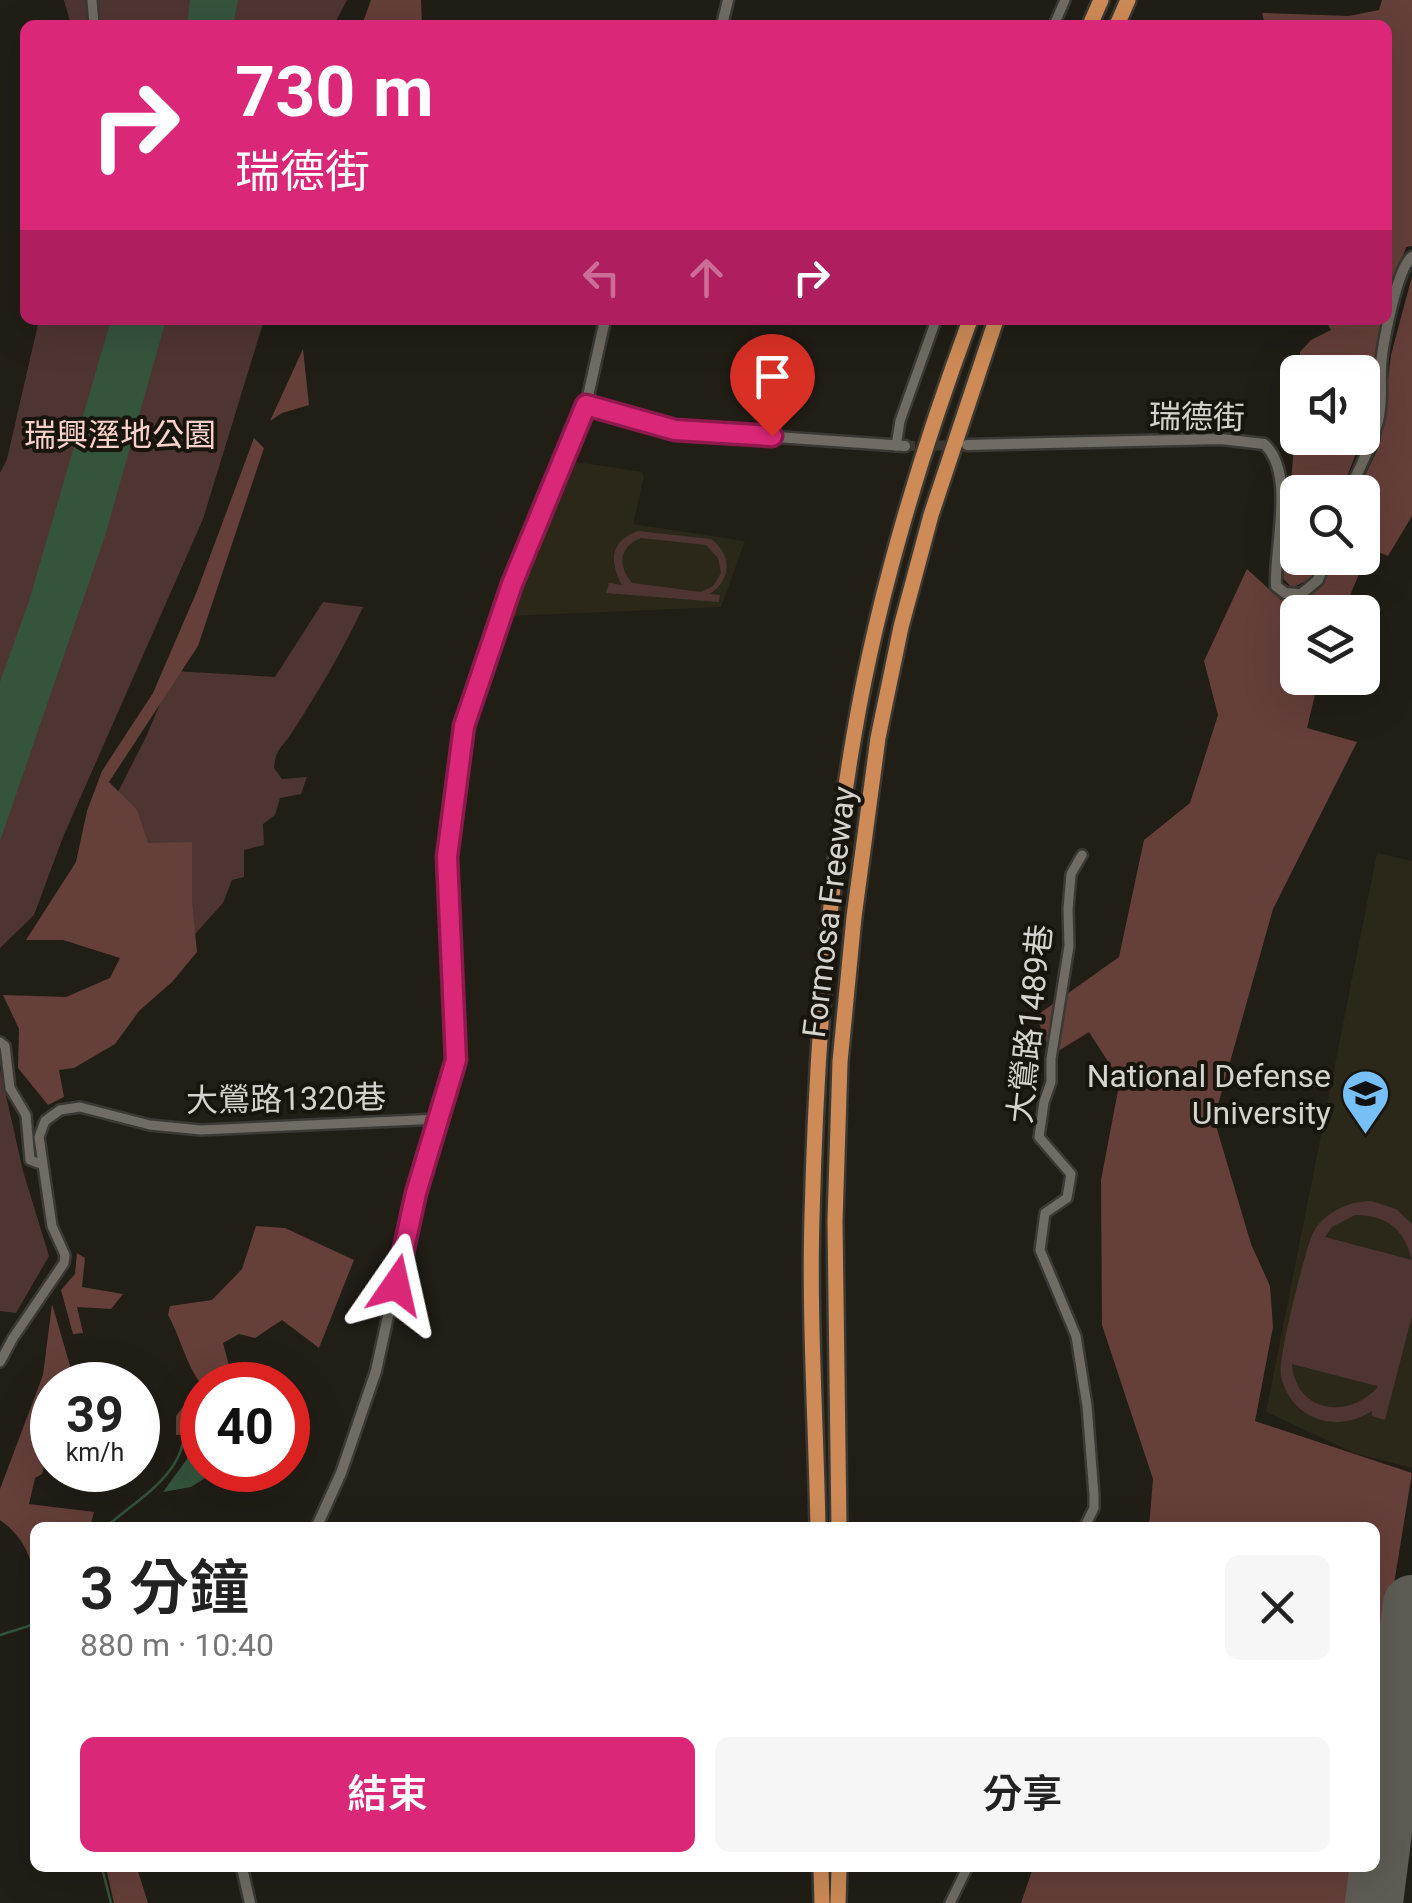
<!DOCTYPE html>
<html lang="zh-TW">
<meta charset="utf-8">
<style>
body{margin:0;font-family:Roboto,"Noto Sans TC",sans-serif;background:#f6f6f6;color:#222;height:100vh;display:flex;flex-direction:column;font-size:38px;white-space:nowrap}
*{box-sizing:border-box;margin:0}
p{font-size:32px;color:#767676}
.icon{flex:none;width:55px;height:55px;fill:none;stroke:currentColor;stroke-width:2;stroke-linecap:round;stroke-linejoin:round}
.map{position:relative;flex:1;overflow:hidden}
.sheet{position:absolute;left:30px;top:1522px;width:1350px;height:350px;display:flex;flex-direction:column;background:#fff;border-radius:15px;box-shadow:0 10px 40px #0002}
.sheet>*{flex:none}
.top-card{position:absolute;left:20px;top:20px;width:1372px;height:305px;border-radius:15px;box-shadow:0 10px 40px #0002;background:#db2777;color:#fff;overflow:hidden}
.controls{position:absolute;left:1280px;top:355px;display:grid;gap:20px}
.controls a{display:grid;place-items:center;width:100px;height:100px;border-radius:15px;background:#fff;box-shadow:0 10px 40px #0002;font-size:50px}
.speed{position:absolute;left:30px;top:1362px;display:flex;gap:20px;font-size:50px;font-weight:700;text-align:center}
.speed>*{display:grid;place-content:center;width:130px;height:130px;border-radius:50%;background:#fff;box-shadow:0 10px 40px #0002;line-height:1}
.speed small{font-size:25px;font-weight:400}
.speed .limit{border:15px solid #d22;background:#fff;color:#111}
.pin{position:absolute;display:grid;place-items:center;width:85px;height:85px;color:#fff;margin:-102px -42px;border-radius:50% 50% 50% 0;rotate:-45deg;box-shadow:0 0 10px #0007}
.pin .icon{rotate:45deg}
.me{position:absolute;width:110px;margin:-55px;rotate:11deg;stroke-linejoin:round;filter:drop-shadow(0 0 8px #0008)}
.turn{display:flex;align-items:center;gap:35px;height:210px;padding:0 50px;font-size:45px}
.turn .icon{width:130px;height:130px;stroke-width:2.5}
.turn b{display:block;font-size:70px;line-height:85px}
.lanes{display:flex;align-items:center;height:95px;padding:0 50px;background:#0003;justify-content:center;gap:50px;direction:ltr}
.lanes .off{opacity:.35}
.round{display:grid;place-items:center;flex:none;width:105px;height:105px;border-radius:15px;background:#f6f6f6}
.overview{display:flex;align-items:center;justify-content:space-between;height:170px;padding:0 50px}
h1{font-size:60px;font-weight:600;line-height:75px}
.action{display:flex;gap:20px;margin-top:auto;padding:20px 50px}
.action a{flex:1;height:115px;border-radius:15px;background:#db2777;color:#fff;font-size:40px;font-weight:600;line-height:115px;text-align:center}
.action a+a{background:#f6f6f6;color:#222}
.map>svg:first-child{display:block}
</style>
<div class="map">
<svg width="1412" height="1903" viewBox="0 0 1412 1903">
<rect width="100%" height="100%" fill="#211e16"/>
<g fill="#2b2719">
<path d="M571 461 642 472 644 477 633 524 745 541 721 607 513 616 543 520Z"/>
<path d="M1377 853 1412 861V1468L1354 1453 1266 1412Z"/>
</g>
<g fill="#4f3532" fill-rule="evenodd">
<path d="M64 0H347L334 25H71Z"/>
<path d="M39 320H264L203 519 63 837 34 915 0 948V473L7 459Z"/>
<path d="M638 531 711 539C732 555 732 579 710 594L720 595 719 602 606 593 609 583 622 585C609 561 610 541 638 531ZM641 538 706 545 718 558 721 573 713 586 701 592 632 583C618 566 618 547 641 538Z"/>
<path d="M323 602 363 607C343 650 317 694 291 734 281 749 276 748 274 768L282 779 307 777 301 794 280 798 275 815 263 824 264 845 244 850V877L232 880 223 903 187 943 90 847 146 737 174 671 275 677Z"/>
<path d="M0 1069 23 1171 49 1256 16 1313 0 1311Z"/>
<path d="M1371 1201 1396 1209 1412 1224V1316L1385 1420 1372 1416V1411C1337 1434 1291 1420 1281 1376 1277 1361 1305 1250 1313 1233 1324 1212 1349 1201 1371 1201ZM1355 1215C1387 1215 1404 1229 1412 1260L1325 1237 1332 1227ZM1292 1364 1377 1386 1378 1387C1348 1420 1296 1413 1292 1364Z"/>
</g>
<g fill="#653f3a">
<path d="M371 0H421L422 25H362Z"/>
<path d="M1382 0H1412V246L1406 247 1388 304V25H1265L1262 13 1349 16 1379 10Z"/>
<path d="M1412 276V516L1388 556 1373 550 1364 562 1343 612H1298V678H1319L1307 728 1357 742 1273 909 1214 1119 1251 1244 1270 1286 1273 1327 1255 1421 1412 1473 1375 1701V1528L1149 1527 1153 1479 1102 1325 1101 1180 1120 1080 1089 1032 1052 1055 1036 1016 1119 957 1144 840 1190 803 1218 715 1204 661 1247 569 1281 600 1302 603 1323 584 1332 558H1362V492H1357L1380 444 1391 355Z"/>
<path d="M1326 320H1384L1371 415 1363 437 1362 372H1300V352L1311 340 1331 330Z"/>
<path d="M303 349 309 405 282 413 270 421Z"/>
<path d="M1297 410 1298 438H1362L1341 492H1298V558H1318L1312 578 1292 588 1283 578Z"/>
<path d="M254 438 264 448 198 646 109 782 137 810 148 843 192 842V901L197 952 172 982 139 1011 115 1044 74 1068 59 1070 64 1097 48 1105 18 1068 19 1029 3 995 66 997 110 978 120 958 63 940H26L76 862 87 811 102 771 153 693 197 591Z"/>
<path d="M256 1226 285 1228 354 1260 319 1348 282 1320 255 1338 239 1334 223 1343 231 1373 228 1385H202V1434L176 1435V1416L201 1384C185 1363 181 1338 168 1315L170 1306 212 1300 242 1269Z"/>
<path d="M77 1253 85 1258 82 1287 123 1294 111 1309 77 1307 83 1333 73 1334 61 1290 75 1274Z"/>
<path d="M52 1304 71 1369V1385H52V1437L42 1474 35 1478 29 1504 94 1512 90 1527 35 1528V1581C31 1554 22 1536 0 1520V1489L43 1375Z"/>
<path d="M106 1868H137L148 1903H114Z"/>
<path d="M1033 1868H1355L1350 1903H1021Z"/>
</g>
<g fill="#35543c">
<path d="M190 0H238L233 25H187Z"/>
<path d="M111 320H166L105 536 0 841V682L29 601Z"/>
<path d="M191 1440 202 1445V1470H212L210 1475 191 1487 163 1492 187 1459Z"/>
</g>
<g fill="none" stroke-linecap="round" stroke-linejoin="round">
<g stroke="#35543c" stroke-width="2.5">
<path d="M105 1528C140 1496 188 1475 185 1420L202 1407"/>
<path d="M0 1635 35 1624"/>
<path d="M102 1868 111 1903"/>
</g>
<path stroke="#5e5c54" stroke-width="58" d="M1374 1903 1412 1604"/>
<path stroke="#3c3931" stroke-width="10" stroke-dasharray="10 5" stroke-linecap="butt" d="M905 446 956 445"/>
<defs>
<g id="minor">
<path d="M92 0 94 25"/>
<path d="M1054 25 1065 0"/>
<path d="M896 446 900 421 936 320"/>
<path d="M1082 855 1071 874 1068 909 1069 946 1051 1059V1082L1044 1102 1039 1137 1071 1174 1067 1198 1045 1213 1040 1250 1076 1336 1087 1406 1094 1495V1508L1084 1528"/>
<path d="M0 1042 5 1046 10 1088 26 1115 30 1160 41 1164"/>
<path d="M0 1362 13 1338 64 1263 65 1255 52 1226 39 1137 45 1121 60 1110 80 1107 150 1125 201 1130 439 1119"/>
<path d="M950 1903 967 1868"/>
</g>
<g id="tertiary">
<path d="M722 25 728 0"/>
<path d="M586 405 675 430 905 446"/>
<path d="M967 445 1221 439 1264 444C1296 472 1274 548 1276 586L1285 593 1301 594 1318 580 1326 558"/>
<path d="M1348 492C1360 469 1371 446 1378 421 1383 402 1380 386 1381 367 1382 347 1397 267 1412 257"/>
<path d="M316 1528 341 1473 376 1371 415 1193 453 1078 456 1059 447 857 464 725 521 562 586 405 605 320"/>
<path d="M242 1868 250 1903"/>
</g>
<g id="motorway">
<path d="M1090 25 1101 0"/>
<path d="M1117 25 1128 0"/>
<path d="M818 1528C816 1424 809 1320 812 1217 816 1057 827 893 854 735 878 593 920 455 970 320"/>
<path d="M839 1528 835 1221 840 1062 854 917 878 738 901 627 931 515 996 320"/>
<path d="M821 1868 822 1903"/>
<path d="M838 1903 839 1868"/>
</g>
</defs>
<use href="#minor" stroke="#3b3933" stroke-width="14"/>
<use href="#tertiary" stroke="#3b3933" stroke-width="15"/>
<use href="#motorway" stroke="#3b3933" stroke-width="20"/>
<use href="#minor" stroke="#706c63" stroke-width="9"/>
<use href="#tertiary" stroke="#706c63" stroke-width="10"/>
<use href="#motorway" stroke="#ce8b57" stroke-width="15"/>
</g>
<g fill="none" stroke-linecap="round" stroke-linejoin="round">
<defs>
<path id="route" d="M396 1285 416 1193 456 1060 447 857 464 726 512 584 586 405 675 430 772 436"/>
</defs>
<use href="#route" stroke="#8e194d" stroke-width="25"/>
<use href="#route" stroke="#db2777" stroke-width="18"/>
</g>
<defs>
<symbol id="university-pin" viewBox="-11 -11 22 30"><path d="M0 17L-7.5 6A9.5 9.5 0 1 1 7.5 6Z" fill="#76c0f7" stroke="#18150d"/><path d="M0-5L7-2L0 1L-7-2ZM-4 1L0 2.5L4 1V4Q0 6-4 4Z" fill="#111"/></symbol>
</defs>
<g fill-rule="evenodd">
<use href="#university-pin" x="1338" y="1066" width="55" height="75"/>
</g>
<g text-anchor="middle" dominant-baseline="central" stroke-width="8" stroke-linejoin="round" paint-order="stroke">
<g font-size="32" fill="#d5d3cd" stroke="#18150d">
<text transform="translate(1197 417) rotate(1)">瑞德街</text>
<text transform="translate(829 912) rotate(-83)">Formosa Freeway</text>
<text transform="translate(1030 1024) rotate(-84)">大鶯路1489巷</text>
<text transform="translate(286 1099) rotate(-1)">大鶯路1320巷</text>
</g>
<g font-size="32" fill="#fdd1cb" stroke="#18150d">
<text x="120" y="435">瑞興溼地公園</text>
</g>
<g font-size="32" fill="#d5d3cd" stroke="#18150d" text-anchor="end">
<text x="1331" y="1076">National Defense<tspan x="1331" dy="37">University</tspan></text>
</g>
</g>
</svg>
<div class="controls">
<a><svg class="icon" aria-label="sound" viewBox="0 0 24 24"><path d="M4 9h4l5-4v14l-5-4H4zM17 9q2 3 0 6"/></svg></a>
<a><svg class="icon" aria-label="search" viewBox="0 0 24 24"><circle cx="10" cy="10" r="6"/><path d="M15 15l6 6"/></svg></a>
<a><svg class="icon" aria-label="layers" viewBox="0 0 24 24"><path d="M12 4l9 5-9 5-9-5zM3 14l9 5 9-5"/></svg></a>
</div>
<div class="speed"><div>39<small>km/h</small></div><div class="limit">40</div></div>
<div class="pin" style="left:772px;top:436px;background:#d93025"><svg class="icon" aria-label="arrive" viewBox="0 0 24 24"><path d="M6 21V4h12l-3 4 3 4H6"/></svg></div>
<svg class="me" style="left:396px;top:1285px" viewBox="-20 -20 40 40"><path d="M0-17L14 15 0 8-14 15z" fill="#db2777" stroke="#fff" stroke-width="4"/></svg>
<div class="top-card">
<div class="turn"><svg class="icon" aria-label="right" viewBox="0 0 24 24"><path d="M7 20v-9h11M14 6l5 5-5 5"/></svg><div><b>730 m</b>瑞德街</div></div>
<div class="lanes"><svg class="icon off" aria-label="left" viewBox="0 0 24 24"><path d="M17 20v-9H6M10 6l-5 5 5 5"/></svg><svg class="icon off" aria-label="ahead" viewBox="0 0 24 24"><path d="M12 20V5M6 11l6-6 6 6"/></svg><svg class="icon" aria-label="right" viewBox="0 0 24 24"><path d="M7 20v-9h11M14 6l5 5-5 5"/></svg></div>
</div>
<section class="sheet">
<div class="overview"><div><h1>3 分鐘</h1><p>880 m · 10:40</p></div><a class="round"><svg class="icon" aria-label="close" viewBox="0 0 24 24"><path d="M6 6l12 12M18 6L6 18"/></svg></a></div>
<div class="action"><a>結束</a><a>分享</a></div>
</section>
</div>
